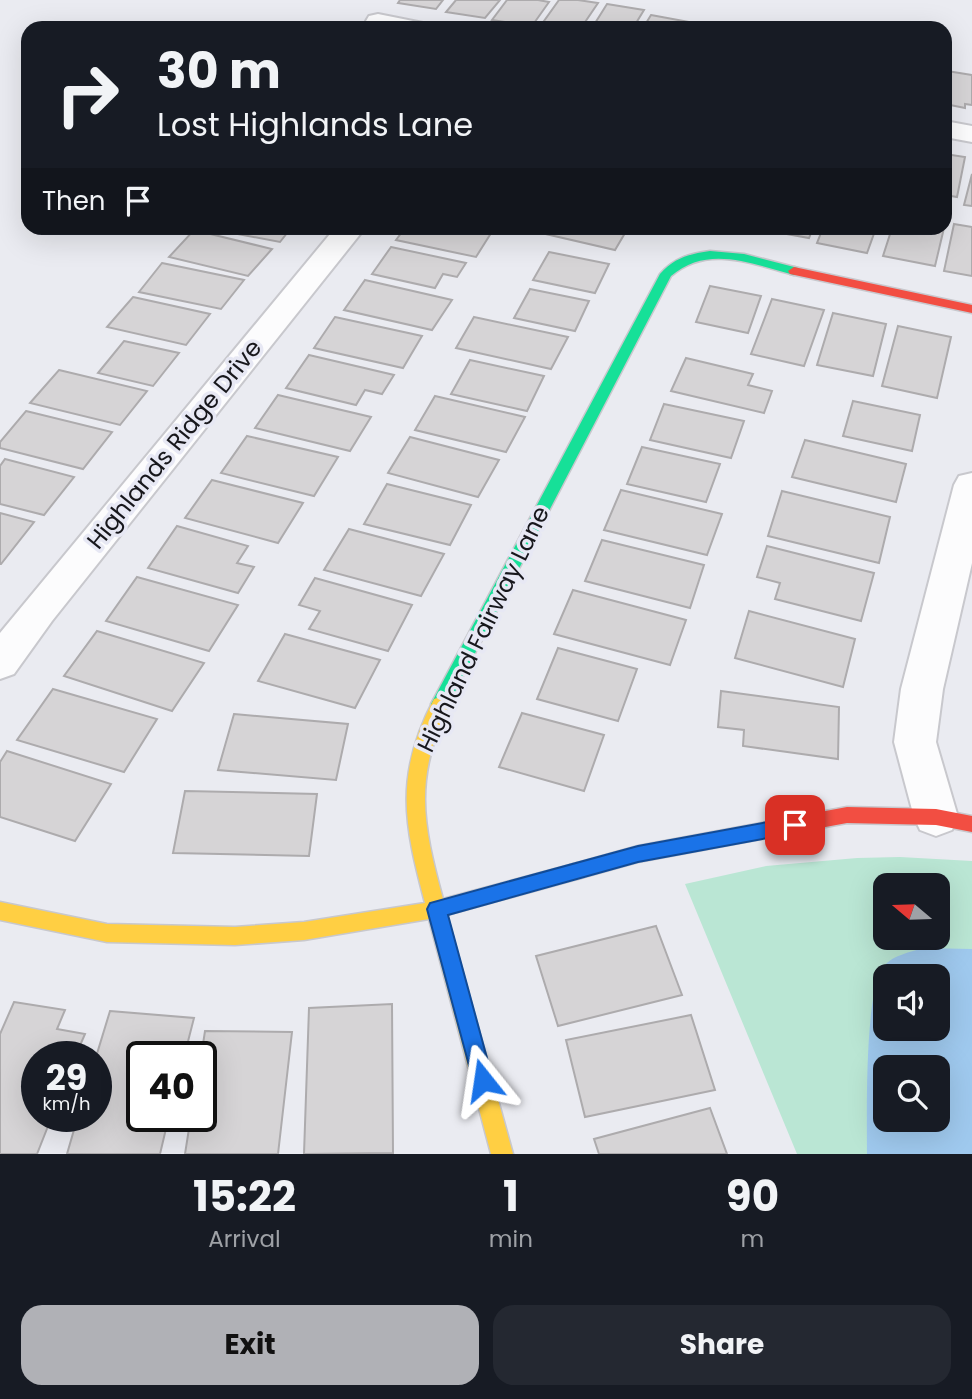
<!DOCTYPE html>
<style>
body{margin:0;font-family:Poppins,sans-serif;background:#242831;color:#f1f3f6;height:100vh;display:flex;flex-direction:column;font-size:26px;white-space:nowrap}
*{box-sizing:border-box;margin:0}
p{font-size:23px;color:#9ea1a6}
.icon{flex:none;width:38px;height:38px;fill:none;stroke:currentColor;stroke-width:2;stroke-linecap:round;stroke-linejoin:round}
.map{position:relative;height:1154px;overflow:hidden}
.details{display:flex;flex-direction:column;background:#171b24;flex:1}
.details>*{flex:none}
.top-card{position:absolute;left:21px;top:21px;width:931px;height:214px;border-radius:21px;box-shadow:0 7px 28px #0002;background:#171b24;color:#f1f3f6;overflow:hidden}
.needle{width:46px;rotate:289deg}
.buttons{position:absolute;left:873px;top:873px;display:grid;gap:14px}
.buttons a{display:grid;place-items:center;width:77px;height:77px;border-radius:14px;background:#171b24;box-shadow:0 7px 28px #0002;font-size:35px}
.speed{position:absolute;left:21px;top:1041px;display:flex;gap:14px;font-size:35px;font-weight:700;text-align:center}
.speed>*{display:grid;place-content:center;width:91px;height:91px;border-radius:50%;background:#171b24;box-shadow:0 7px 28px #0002;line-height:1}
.speed small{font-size:18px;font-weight:400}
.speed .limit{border:4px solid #111;border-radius:10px;background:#fff;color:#111}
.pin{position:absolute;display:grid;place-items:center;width:60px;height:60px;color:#fff;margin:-30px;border-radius:14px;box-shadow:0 4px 10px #0006}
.me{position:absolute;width:77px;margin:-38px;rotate:345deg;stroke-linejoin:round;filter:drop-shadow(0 0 5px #0008)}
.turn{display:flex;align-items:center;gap:24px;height:147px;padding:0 21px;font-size:32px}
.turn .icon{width:91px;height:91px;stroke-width:2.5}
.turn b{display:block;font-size:49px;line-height:60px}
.then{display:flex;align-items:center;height:66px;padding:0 21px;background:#0003;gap:14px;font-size:26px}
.eta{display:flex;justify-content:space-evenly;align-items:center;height:119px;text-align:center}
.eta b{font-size:42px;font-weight:700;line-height:49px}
.button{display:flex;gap:14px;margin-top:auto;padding:14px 21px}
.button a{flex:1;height:80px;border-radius:21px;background:#b0b1b6;color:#111;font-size:28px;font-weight:700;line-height:80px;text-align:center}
.button a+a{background:#242831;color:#f1f3f6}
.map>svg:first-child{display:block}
</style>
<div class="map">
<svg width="972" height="1154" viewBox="0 0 972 1154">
<rect width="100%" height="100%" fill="#eaebf1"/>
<path fill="#bae6d4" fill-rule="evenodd" d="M900 857 972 861V1154H797L685 884 766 866 857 858ZM886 886H938V938H886ZM886 976H938V1029H886ZM886 1068H938V1120H886Z"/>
<path fill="#9fc9ee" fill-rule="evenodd" d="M923 948 972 949V1154H867C867 1118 864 990 884 966 893 955 911 952 923 948ZM886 976H938V1029H886ZM886 1068H938V1120H886Z"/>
<g fill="#d6d4d6" stroke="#adabad" stroke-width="2">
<path d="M400 0H443L436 9 398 3Z"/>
<path d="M456 0H500L485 18 446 12Z"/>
<path d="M507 0H538L549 2 532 26 492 20Z"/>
<path d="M559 0H578L598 3 581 28H539Z"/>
<path d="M607 4 644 10 633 28H592Z"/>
<path d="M651 15 689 22 686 28H643Z"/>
<path d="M697 22 732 28H694Z"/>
<path d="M947 71 972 75V105L965 104V108L945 104Z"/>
<path d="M945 154 965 157 957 197 945 195Z"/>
<path d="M972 174V206L964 205Z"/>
<path d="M954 224 972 227V276L944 271Z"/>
<path d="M206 228H291L280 242Z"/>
<path d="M405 228H481L493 230 476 257 396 240Z"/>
<path d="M539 228H628L615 250 537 232Z"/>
<path d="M823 228H876L867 253 817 243Z"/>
<path d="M892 228H944L935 266 883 256Z"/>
<path d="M760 229V228H813L809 238Z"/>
<path d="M194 230 272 249 248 276 169 257Z"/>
<path d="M391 247 466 263 457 277 443 274 435 288 372 274Z"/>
<path d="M549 252 609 264 595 293 533 280Z"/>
<path d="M162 263 244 280 221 309 139 292Z"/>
<path d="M365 280 452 300 432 330 344 310Z"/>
<path d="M710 286 761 296 748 333 696 322Z"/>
<path d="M530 289 589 301 575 331 514 318Z"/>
<path d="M133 297 210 314 186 345 107 327Z"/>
<path d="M772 299 824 310 804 366 751 354Z"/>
<path d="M833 313 886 324 873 376 817 365Z"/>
<path d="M335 317 422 336 403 368 314 348Z"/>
<path d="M474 317 568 337 551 369 456 348Z"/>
<path d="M898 326 951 337 937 398 882 386Z"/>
<path d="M124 341 179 353 153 386 98 373Z"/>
<path d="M309 355 394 375 382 394 365 390 356 405 286 388Z"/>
<path d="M686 358 753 374 748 385 772 391 764 413 671 391Z"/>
<path d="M470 360 544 376 527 411 451 394Z"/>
<path d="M59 370 147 391 120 425 30 403Z"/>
<path d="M278 395 371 417 350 451 255 428Z"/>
<path d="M435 396 525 417 506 452 415 430Z"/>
<path d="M853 401 920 415 912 451 843 436Z"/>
<path d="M664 404 744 421 731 458 650 440Z"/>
<path d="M26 411 112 432 83 469 0 448V442Z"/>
<path d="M247 436 338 457 314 496 221 473Z"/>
<path d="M410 437 499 460 478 497 388 473Z"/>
<path d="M805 440 906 464 896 502 792 477Z"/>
<path d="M642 447 720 464 706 502 627 484Z"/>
<path d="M5 459 74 477 44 515 0 504V466Z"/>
<path d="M212 480 303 503 278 543 185 518Z"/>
<path d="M387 484 471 505 450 545 364 524Z"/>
<path d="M621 490 722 514 707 555 604 530Z"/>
<path d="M782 491 890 517 879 563 768 536Z"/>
<path d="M0 513 34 522 1 564H0Z"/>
<path d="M177 526 248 546 237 563 254 567 238 593 148 568Z"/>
<path d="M349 529 444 554 421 596 324 570Z"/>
<path d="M602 540 704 565 690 608 585 581Z"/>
<path d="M767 546 874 573 861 621 775 599 780 583 757 577Z"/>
<path d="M137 577 238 605 209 651 106 621Z"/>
<path d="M315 578 412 605 388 651 309 629 320 611 299 605Z"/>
<path d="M573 590 686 620 670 665 554 634Z"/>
<path d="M749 611 855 639 843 687 735 658Z"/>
<path d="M97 631 204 663 172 711 64 676Z"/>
<path d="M285 634 380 660 355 708 258 681Z"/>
<path d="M558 648 637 669 618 721 537 699Z"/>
<path d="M53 689 157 719 124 772 17 740Z"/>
<path d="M721 691 839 707 838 759 743 746 744 730 718 727Z"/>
<path d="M522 713 604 735 584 791 499 767Z"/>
<path d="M234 714 348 724 336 780 218 770Z"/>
<path d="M7 751 111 784 75 841 0 817V762Z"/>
<path d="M185 791 317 794 309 856 173 853Z"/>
<path d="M656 926 682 995 558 1026 536 956Z"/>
<path d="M14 1002 65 1010 57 1029 85 1034 75 1057H37V1116H52L37 1154H0V1034Z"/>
<path d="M392 1004 393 1153 304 1154 309 1008Z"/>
<path d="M110 1011 194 1018 184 1057H142V1116H169L160 1154H67L78 1116H96V1057Z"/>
<path d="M691 1015 715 1090 585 1117 566 1040Z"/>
<path d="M205 1031 292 1032 278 1154H185L191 1116H201V1057Z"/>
<path d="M710 1108 727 1154H599L594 1139Z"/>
</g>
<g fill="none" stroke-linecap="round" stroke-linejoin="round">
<defs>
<g id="street">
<path d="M378 14 423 23 426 28 369 26 366 21 369 16Z"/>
<path d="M945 121 972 126V142L945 137Z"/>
<path d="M335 228H365L52 621 14 674 0 679V633Z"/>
<path d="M972 473V563L943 689 936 742 958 817 952 830 936 836 920 830 914 817 894 742 901 689 954 485 959 476Z"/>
</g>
<path id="fast" d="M710 251 744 254 798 268 800 271 794 275C752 264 708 244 671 276L446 709 440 711 434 709 431 704 660 274C674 258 689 254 710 251Z"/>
<path id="slow" d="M440 697 446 699 449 704C414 778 422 822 443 899L577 863 584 865 586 871 584 877 577 879 447 915 513 1154H491L429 919 304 940 235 945 107 942 0 920V902L107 924 235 927 304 922 425 903C404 824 394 775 434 699Z"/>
<g id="jam">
<path d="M794 267 972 305V313L790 274 788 271Z"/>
<path d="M847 807 936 809 972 816V832L936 825 847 823 638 862 577 879 570 877 568 871 570 865 577 863 638 846Z"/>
</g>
</defs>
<use href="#street" stroke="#c8c8cd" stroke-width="4"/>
<use href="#fast" stroke="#c8c8cd" stroke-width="3"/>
<use href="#slow" stroke="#c8c8cd" stroke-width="3"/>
<use href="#jam" stroke="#c8c8cd" stroke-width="3"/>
<use href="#street" fill="#fcfcfd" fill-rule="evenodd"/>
<use href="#fast" fill="#16e098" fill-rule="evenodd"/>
<use href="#slow" fill="#ffcf43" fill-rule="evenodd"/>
<use href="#jam" fill="#f24e42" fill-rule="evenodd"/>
</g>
<path fill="#1a73e8" stroke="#114b97" stroke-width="2" d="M795 817 801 819 804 825 801 830 795 833 638 862 448 915 493 1080 490 1088 483 1091 475 1088 427 909 430 903 638 846Z"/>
<g text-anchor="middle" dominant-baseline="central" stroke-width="7" stroke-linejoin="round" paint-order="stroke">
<g font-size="24" fill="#17171c" stroke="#e7e8f4">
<text transform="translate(174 444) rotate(-51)">Highlands Ridge Drive</text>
<text transform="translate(483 629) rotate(-64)">Highland Fairway Lane</text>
</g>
</g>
</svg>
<div class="buttons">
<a><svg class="needle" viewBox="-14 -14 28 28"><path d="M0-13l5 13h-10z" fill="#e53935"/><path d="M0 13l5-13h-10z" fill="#9ea1a6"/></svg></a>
<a><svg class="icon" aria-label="sound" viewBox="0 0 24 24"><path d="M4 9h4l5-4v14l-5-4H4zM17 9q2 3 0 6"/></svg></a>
<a><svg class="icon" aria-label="search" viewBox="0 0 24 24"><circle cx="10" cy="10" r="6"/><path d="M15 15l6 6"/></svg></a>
</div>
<div class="speed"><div>29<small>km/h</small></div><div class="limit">40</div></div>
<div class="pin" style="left:795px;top:825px;background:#d93025"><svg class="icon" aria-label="arrive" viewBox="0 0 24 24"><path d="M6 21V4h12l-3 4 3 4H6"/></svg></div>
<svg class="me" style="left:483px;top:1080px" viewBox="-20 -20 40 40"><path d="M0-17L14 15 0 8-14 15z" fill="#1a73e8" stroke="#fff" stroke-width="4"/></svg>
<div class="top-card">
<div class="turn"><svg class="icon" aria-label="right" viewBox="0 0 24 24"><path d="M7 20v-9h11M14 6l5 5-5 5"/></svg><div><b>30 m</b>Lost Highlands Lane</div></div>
<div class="then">Then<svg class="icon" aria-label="arrive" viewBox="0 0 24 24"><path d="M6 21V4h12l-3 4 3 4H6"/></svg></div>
</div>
</div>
<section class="details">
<div class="eta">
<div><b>15:22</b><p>Arrival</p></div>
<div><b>1</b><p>min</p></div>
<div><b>90</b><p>m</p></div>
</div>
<div class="button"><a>Exit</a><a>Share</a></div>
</section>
